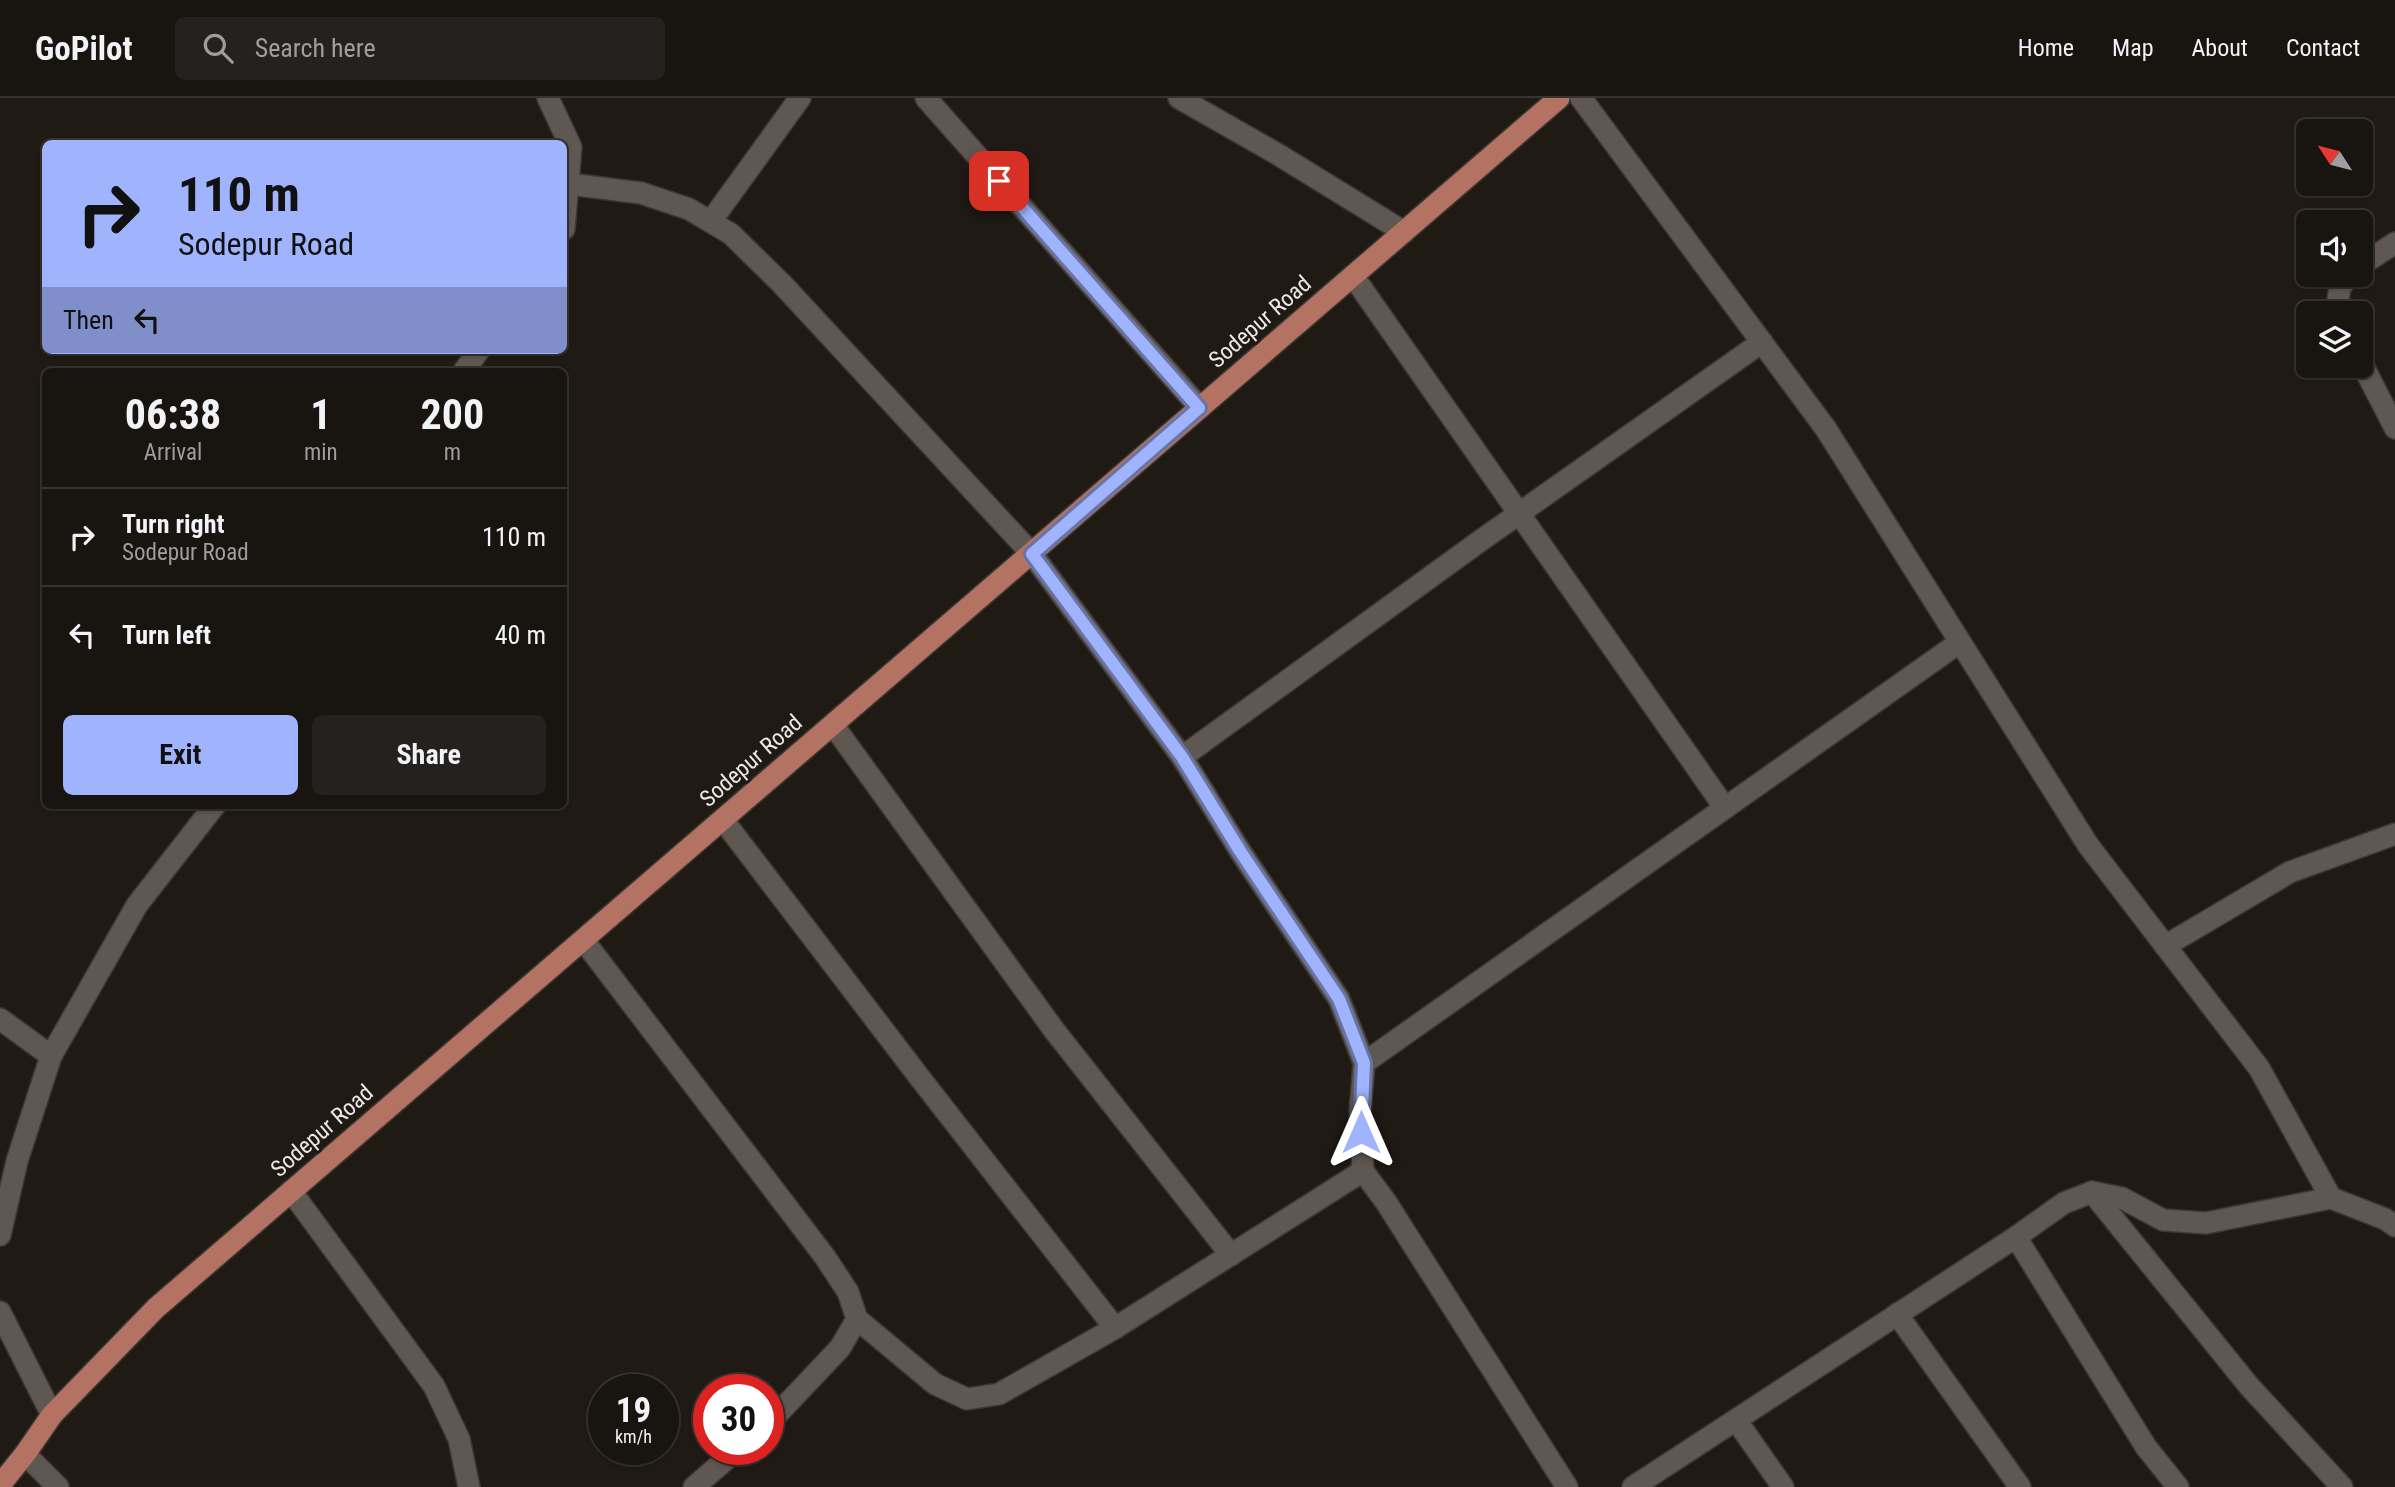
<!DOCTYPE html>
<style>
body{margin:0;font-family:"Roboto Condensed",sans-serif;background:#25211e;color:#f1f3f6;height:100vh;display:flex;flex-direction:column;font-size:26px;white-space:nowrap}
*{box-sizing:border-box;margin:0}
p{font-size:23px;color:#9f9e9f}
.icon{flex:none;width:38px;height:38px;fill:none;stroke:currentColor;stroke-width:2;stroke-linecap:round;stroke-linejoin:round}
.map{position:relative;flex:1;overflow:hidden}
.sheet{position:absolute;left:42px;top:270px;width:525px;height:441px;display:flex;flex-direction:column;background:#181410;border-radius:10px;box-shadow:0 2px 5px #0004,0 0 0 2px #363330}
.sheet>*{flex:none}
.banner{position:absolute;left:42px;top:42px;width:525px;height:214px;border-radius:10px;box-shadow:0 2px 5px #0004,0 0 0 2px #363330;background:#a0b3fd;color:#111;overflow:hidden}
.needle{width:46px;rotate:306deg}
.fabs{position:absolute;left:2296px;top:21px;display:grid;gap:14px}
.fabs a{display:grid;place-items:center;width:77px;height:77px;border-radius:10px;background:#181410;box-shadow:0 2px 5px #0004,0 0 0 2px #363330;font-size:35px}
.speed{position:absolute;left:588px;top:1276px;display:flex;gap:14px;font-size:35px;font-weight:700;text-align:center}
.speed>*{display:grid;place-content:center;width:91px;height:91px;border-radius:50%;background:#181410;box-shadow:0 2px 5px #0004,0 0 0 2px #363330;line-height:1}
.speed small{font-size:18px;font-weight:400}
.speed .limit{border:10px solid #d22;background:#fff;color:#111}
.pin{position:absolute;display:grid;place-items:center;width:60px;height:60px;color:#fff;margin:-30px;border-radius:14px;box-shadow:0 4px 10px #0006}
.me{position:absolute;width:77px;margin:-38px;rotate:0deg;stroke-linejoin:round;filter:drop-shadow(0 0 5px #0008)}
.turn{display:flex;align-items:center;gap:24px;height:147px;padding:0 21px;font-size:32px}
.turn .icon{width:91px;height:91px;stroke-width:2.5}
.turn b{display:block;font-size:49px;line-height:60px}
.then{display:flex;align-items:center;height:66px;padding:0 21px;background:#0003;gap:14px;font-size:26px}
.eta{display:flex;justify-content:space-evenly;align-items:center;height:119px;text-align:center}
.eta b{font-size:42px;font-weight:700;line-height:49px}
.cta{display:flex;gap:14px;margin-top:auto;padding:14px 21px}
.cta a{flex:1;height:80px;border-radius:10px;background:#a0b3fd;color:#111;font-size:28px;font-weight:700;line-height:80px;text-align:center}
.cta a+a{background:#25211e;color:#f1f3f6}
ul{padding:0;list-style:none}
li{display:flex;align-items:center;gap:21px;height:98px;padding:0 21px;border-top:2px solid #363330}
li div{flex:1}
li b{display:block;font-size:26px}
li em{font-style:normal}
header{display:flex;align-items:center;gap:42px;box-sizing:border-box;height:98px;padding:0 35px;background:#181410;border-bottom:2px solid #363330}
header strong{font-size:33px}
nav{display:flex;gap:38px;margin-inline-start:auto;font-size:24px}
.search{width:490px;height:63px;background:#25211e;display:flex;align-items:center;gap:18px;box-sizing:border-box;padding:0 24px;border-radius:10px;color:#9f9e9f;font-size:26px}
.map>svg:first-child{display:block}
</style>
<header>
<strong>GoPilot</strong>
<div class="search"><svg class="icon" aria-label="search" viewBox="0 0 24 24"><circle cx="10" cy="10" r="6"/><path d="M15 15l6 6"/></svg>Search here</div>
<nav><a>Home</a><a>Map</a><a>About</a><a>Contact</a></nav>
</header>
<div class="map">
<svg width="2395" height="1389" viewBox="0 0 2395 1389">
<rect width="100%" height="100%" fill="#201a15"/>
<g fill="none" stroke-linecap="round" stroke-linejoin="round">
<defs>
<g id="minor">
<path d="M548 0 571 49 564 131"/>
<path d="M926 0 1200 310"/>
<path d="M1179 0 1279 57 1404 134"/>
<path d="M1581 0 1826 331 2088 747 2259 970 2331 1100"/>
<path d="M569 86 641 95 689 111 731 136 782 186 1032 456 1182 659 1240 753 1339 901 1364 965 1360 1014 1363 1073 1386 1104 1567 1389"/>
<path d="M711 123 800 0"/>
<path d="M2361 167 2395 145"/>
<path d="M1353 178 1725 710"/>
<path d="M2336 215 2340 189 2351 177"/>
<path d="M2361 264 2395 330"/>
<path d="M464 273 479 252"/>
<path d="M833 627 1054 932 1231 1157"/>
<path d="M1182 659 1480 443 1762 244"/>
<path d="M723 722 920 980 1115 1230"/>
<path d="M584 843 825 1159 848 1194 857 1221 840 1250 768 1326"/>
<path d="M2165 848 2290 774 2395 736"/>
<path d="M0 921 51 958"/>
<path d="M1364 965 1960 544"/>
<path d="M291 1093 434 1288 459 1341 469 1389"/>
<path d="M2092 1094 2249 1288 2342 1389"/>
<path d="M0 1137 17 1063 51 958 137 807 215 707"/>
<path d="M2016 1139 2146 1349 2178 1389"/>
<path d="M0 1214 52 1317"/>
<path d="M1897 1216 2020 1389"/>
<path d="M857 1221 935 1286 967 1301 999 1296 1115 1230 1363 1073"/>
<path d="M1736 1322 1783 1389"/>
<path d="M25 1356 58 1389"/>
<path d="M694 1389 738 1351"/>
<path d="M1633 1389 2016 1139 2064 1105 2092 1094 2122 1100 2163 1122 2206 1125 2331 1100 2385 1121 2395 1128"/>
</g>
<path id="major" d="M0 1387 25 1356 52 1317 156 1210 1559 0"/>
</defs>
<use href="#minor" stroke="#3c3735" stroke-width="24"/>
<use href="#major" stroke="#3c3735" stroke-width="24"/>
<use href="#minor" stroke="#5f5751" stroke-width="21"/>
<use href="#major" stroke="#b47262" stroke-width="21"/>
</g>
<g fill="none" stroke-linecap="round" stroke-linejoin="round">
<defs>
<path id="route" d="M999 83 1199 310 1032 456 1182 659 1240 753 1339 901 1364 965 1361 1034"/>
</defs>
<use href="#route" stroke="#6874a4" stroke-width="18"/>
<use href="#route" stroke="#a0b3fd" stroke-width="12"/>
</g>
<g text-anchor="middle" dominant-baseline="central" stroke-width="6" stroke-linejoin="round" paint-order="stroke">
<g font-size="23" fill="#ede8e5" stroke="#201a15">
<text transform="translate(1260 224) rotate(-41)">Sodepur Road</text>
<text transform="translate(751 663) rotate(-41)">Sodepur Road</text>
<text transform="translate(322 1033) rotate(-41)">Sodepur Road</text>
</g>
</g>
</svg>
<div class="fabs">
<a><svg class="needle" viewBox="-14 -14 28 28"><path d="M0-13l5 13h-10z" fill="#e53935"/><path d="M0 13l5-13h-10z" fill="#9f9e9f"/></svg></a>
<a><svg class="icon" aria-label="sound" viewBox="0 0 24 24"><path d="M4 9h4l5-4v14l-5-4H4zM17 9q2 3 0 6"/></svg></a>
<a><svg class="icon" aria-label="layers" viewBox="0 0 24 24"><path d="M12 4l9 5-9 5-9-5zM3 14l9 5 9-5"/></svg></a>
</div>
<div class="speed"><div>19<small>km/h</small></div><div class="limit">30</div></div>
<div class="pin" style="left:999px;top:83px;background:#d93025"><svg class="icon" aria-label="arrive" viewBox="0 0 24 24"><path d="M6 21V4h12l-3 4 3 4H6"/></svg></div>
<svg class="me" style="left:1361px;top:1034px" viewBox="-20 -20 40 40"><path d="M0-17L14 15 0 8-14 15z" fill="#a0b3fd" stroke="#fff" stroke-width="4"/></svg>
<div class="banner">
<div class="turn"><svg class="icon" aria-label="right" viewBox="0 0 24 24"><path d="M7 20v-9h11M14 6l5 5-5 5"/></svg><div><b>110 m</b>Sodepur Road</div></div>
<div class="then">Then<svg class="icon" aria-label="left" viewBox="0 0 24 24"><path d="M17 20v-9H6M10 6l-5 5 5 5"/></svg></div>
</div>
<section class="sheet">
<div class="eta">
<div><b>06:38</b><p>Arrival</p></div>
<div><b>1</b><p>min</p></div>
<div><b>200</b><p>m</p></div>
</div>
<ul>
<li><svg class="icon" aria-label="right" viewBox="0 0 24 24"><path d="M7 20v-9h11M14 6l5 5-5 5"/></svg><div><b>Turn right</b><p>Sodepur Road</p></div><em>110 m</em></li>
<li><svg class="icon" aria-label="left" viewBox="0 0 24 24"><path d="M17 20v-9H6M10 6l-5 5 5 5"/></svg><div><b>Turn left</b></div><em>40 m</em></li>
</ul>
<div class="cta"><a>Exit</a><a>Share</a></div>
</section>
</div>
